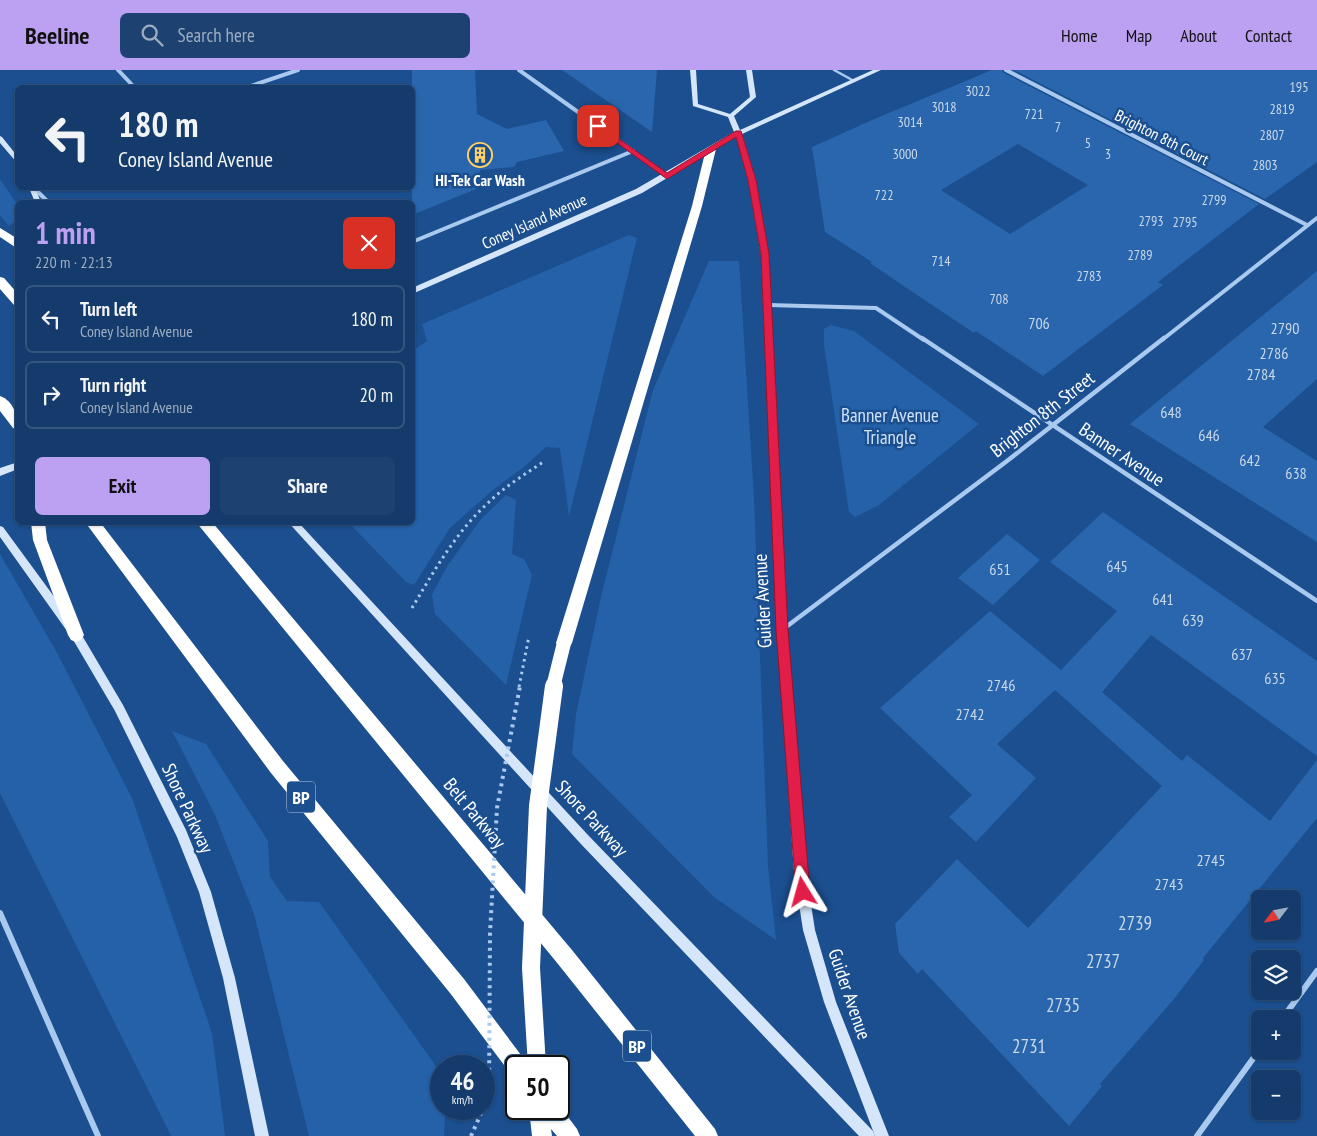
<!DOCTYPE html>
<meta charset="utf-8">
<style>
body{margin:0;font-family:"PT Sans Narrow",sans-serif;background:#1d4271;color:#f1f3f6;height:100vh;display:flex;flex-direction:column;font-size:19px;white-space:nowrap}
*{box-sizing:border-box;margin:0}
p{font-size:16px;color:#9dadc1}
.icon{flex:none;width:28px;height:28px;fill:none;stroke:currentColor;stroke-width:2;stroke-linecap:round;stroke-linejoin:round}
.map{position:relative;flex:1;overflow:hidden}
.drawer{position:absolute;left:15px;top:130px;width:400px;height:325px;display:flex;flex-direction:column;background:#143b6b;border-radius:8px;box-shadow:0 1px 4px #0004,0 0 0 1px #33557e}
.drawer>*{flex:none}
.hud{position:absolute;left:15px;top:15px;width:400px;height:105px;border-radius:8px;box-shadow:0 1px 4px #0004,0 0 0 1px #33557e;background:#143b6b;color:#f1f3f6;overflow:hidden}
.needle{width:32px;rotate:238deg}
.fabs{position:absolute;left:1251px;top:820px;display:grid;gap:10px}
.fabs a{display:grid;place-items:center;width:50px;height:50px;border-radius:8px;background:#143b6b;box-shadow:0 1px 4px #0004,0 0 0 1px #33557e;font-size:25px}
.speed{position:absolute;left:430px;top:985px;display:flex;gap:10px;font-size:25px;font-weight:700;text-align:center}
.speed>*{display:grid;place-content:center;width:65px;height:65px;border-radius:50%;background:#143b6b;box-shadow:0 1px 4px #0004,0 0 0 1px #33557e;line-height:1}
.speed small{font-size:12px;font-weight:400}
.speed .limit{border:2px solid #111;border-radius:8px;background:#fff;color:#111}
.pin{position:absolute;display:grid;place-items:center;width:42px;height:42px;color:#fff;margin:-21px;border-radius:10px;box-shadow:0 2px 8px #0006}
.me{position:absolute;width:55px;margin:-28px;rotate:352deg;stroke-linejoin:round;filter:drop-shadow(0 0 4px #0008)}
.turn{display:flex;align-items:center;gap:18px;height:105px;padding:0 20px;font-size:22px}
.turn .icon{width:65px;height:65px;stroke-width:2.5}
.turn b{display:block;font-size:35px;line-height:42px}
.round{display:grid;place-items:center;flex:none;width:52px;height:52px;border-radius:8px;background:#1d4271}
.head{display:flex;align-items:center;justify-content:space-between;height:85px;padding:0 20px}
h1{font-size:30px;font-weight:700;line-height:38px;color:#bca0f2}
.primary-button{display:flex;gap:10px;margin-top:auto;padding:10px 20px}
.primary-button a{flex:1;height:58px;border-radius:8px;background:#bca0f2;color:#111;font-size:20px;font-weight:700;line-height:58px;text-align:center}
.primary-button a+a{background:#1d4271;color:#f1f3f6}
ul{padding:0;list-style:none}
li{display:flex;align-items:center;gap:15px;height:68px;margin:0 10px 8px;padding:0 10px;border:2px solid #33557e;border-radius:8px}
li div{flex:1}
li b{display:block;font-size:19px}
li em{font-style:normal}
header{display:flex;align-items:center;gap:30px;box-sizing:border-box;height:70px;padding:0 25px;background:#bca0f2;color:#111}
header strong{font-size:24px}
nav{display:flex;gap:28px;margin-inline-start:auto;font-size:18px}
.search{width:350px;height:45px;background:#1d4271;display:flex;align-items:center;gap:12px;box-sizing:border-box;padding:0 18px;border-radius:8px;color:#9dadc1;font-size:19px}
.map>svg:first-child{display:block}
</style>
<header>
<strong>Beeline</strong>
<div class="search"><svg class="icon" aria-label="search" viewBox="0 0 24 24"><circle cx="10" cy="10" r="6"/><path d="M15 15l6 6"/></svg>Search here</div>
<nav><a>Home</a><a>Map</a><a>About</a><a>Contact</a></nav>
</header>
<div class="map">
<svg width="1317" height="1066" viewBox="0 0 1317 1066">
<rect width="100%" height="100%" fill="#1b4f8f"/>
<g fill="#2461a8">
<path d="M0 109 17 134V150L9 156 0 145Z"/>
<path d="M629 165 637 168 569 447 560 378 546 377 524 397 494 419 450 458 414 515 406 512 349 453 412 452 413 278 415 279 427 271 422 254Z"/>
<path d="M709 191H739L754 427 768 796 776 870 714 827 572 684 576 644 601 527 653 320Z"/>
<path d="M831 255 854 261 979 354 879 435 855 447 849 442 824 275V259Z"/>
<path d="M506 425 516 430 512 484 524 489 532 505 506 615 435 544 432 524 448 495 481 449Z"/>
<path d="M0 484 56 581 132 728 212 963 225 1066H171L0 723Z"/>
<path d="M172 661 206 674 268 771 270 807 287 831 319 832 441 1003V1039H451L445 1047 444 1066H309L254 844 215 745Z"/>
</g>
<g fill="#2a66ad" fill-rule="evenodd">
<path d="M412 0H475L477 44 507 59 546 50 564 81 517 92 514 97 480 100 481 117 412 145Z"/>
<path d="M562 0H657L652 62Z"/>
<path d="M992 0H1002L1004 3 1259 134 1158 212 1163 215 1043 306 976 261 974 263 914 223 870 193 872 192 825 162 812 77 872 50ZM1018 74 1088 115 1010 164 941 120Z"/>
<path d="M1014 0H1317V92L1265 129Z"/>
<path d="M1317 201V309L1263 357 1317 391V472L1130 354Z"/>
<path d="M1103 442 1317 591V686L1151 565 1102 622 1182 691 1187 685 1270 751 1317 690V748L1203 888 1204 890 1174 929 1100 1014 1102 1016 1069 1056 922 899 918 904 899 883 895 854 957 789 1028 858 1162 716 1055 620 997 674 1036 708 976 772 949 747 972 725 880 638 990 541 1061 600 1117 541 1050 492Z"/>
<path d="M1007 464 1040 490 993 535 958 508Z"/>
</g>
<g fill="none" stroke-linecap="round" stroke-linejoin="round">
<path stroke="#a9c9ee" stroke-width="3" stroke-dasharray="2.5 4" stroke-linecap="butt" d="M412 538C434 501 456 462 488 433 504 417 524 405 543 392"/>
<path stroke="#a9c9ee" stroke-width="4" stroke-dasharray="3 4.5" stroke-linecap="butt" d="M471 1066 483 1039"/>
<g stroke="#a9c9ee" stroke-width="2.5">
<path d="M834 0 854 11"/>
<path d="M633 81 667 106"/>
</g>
<g stroke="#a9c9ee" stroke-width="4">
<path d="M118 0 135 18"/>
<path d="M519 0 633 81"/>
<path d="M1006 0 1307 155"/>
<path d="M245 18 298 0"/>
<path d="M34 118 48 132"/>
<path d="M412 172 633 81"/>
<path d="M768 235 876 238 924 270"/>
<path d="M1162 270 1317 148"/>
</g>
<g stroke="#a9c9ee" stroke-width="4.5">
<path d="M922 268 1317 531"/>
<path d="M782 560 1007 391 1164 268"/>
</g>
<g stroke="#a9c9ee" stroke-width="6">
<path d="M0 843 98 1066"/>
<path d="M1282 949 1317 901"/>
<path d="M1197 1066 1260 979"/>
</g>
<g fill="#d6e6fa" fill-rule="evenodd">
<path d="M690 0H696L698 34 730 44 750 27 746 0H752L756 27 734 46 740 60 873 0H881L742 64 756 110 769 185 787 560 806 802 815 860 836 932 889 1066H875L824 932 803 860 794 802 777 560 761 185 748 110 736 67 642 123 412 224V218L636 119 734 62 728 47 693 36Z"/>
<path d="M0 66 2 67 18 87V94L0 73Z"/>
<path d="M29 118H35L41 132H35Z"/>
<path d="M18 392V399L0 406V398Z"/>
<path d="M288 452H298L588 765 873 1061 875 1066H859L580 773Z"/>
<path d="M0 456 3 457 80 562 123 635 186 760 211 822 235 908 269 1066H255L223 908 199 822 177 767 115 641 72 568 0 467Z"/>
</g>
<g fill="#fff" fill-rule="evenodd">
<path d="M711 76 716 79 702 136 572 573 569 578 564 580 559 578 556 573 692 136 706 79Z"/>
<path d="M0 158 18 169V179L0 167Z"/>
<path d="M0 207 4 208 18 224V236L14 235 0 219Z"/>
<path d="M0 326C14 331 18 347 18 360L13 358 0 341Z"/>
<path d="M31 452H45L47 470 84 565 81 570 76 572 71 570 68 565 33 470Z"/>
<path d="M85 452H100L283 691 464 909 524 989 527 996H516V1006L510 1003 450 923 271 703Z"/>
<path d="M196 452H212L572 880 715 1059 718 1066H695L558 894Z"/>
<path d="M559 1035 577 1059 580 1066H557L551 1059 552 1066H532L529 1039H559Z"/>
</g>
<path stroke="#a9c9ee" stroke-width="3" stroke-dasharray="2.5 4" stroke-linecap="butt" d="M519 617 529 566"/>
<path stroke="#a9c9ee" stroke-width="4" stroke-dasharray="3 4.5" stroke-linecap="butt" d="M484 1037 489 1027 490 863 497 738 520 616"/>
<path stroke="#fff" stroke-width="14" d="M553 617 564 573"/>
<path stroke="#fff" stroke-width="18" d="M537 996 531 898 538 736 554 616"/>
</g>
<path fill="#e11d48" stroke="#92132f" d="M598 54 667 103 736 61H741L756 110 769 184 788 560 810 822 808 826 803 828 798 826 796 822 776 560 761 184 748 110 736 67 667 109 596 58 595 56Z"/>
<defs>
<symbol id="building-ring" viewBox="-11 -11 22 22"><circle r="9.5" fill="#1b4f8f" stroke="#ffd166" stroke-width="1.5"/><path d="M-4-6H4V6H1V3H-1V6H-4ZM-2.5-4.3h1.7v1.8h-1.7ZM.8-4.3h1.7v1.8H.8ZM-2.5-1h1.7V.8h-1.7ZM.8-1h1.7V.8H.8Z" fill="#ffd166"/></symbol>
</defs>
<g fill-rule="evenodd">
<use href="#building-ring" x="466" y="71" width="28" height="28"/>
</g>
<g text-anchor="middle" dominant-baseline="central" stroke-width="5" stroke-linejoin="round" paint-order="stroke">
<g font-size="14" fill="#cad9ea">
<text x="1299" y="17">195</text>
<text x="978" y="21">3022</text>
<text x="944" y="37">3018</text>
<text x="1282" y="39">2819</text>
<text x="1034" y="44">721</text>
<text x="910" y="52">3014</text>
<text x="1058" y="57">7</text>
<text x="1272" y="65">2807</text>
<text x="1088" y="73">5</text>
<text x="905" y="84">3000</text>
<text x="1108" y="84">3</text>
<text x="1265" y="95">2803</text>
<text x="884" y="125">722</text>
<text x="1214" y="130">2799</text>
<text x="1151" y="151">2793</text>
<text x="1185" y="152">2795</text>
<text x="1140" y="185">2789</text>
<text x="941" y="191">714</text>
<text x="1089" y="206">2783</text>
<text x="999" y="229">708</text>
</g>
<g font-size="16" fill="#fff" stroke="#1b4f8f">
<text transform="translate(1162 67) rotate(27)">Brighton 8th Court</text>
<text transform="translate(534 151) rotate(-24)">Coney Island Avenue</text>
</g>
<g font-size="16" font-weight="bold" fill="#fff" stroke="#1b4f8f">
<text x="480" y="110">HI-Tek Car Wash</text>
</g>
<g font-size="16" fill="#cad9ea">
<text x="1039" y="253">706</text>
<text x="1285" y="258">2790</text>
<text x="1274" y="283">2786</text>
<text x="1261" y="304">2784</text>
<text x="1171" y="342">648</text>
<text x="1209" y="365">646</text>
<text x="1250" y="390">642</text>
<text x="1296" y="403">638</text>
<text x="1117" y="496">645</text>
<text x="1000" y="499">651</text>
<text x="1163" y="529">641</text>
<text x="1193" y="550">639</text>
<text x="1242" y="584">637</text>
<text x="1275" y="608">635</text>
<text x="1001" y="615">2746</text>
<text x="970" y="644">2742</text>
<text x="1211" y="790">2745</text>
<text x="1169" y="814">2743</text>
</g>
<g fill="#1b4f8f" stroke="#bbcadd" stroke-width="1">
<rect x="287" y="711.5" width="28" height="31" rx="4"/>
<rect x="623" y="960.5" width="28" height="31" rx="4"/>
</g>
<g font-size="18" font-weight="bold" fill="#fff">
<text x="301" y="727">BP</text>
<text x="637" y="976">BP</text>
</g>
<g font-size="19" fill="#fff" stroke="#1b4f8f">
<text transform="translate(1042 344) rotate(-38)">Brighton 8th Street</text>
<text transform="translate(1122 384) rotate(34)">Banner Avenue</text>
<text transform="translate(762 531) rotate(-93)">Guider Avenue</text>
<text transform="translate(188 738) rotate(65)">Shore Parkway</text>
<text transform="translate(475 743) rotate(50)">Belt Parkway</text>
<text transform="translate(592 748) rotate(47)">Shore Parkway</text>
<text transform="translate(850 924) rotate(71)">Guider Avenue</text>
</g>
<g font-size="19" fill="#cfe3fa" stroke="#1b4f8f">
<text x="890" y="345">Banner Avenue<tspan x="890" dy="22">Triangle</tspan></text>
</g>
<g font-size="19" fill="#cad9ea">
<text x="1135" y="853">2739</text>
<text x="1103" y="891">2737</text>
<text x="1063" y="935">2735</text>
<text x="1029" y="976">2731</text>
</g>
</g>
</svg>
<div class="fabs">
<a><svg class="needle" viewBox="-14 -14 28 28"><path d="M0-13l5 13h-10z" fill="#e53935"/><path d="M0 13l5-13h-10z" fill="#9dadc1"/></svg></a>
<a><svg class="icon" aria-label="layers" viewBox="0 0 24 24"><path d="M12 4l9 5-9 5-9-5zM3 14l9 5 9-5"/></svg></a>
<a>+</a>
<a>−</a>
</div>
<div class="speed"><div>46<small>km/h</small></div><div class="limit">50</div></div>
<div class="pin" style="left:598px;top:56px;background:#d93025"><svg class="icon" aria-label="arrive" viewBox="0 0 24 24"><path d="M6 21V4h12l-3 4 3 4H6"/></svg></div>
<svg class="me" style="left:803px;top:822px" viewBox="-20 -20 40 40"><path d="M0-17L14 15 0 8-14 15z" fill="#e11d48" stroke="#fff" stroke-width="4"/></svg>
<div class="hud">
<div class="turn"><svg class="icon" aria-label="left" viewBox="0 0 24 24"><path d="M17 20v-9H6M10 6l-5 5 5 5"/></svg><div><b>180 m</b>Coney Island Avenue</div></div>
</div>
<section class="drawer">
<div class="head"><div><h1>1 min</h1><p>220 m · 22:13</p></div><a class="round" style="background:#d93025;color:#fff"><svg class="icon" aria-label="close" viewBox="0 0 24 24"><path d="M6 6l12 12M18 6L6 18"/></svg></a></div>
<ul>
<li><svg class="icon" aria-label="left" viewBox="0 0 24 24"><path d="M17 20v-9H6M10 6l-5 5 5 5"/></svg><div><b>Turn left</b><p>Coney Island Avenue</p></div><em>180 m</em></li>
<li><svg class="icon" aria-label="right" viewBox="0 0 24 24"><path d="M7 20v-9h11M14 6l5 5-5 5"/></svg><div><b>Turn right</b><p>Coney Island Avenue</p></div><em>20 m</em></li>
</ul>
<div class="primary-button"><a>Exit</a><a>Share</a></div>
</section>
</div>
